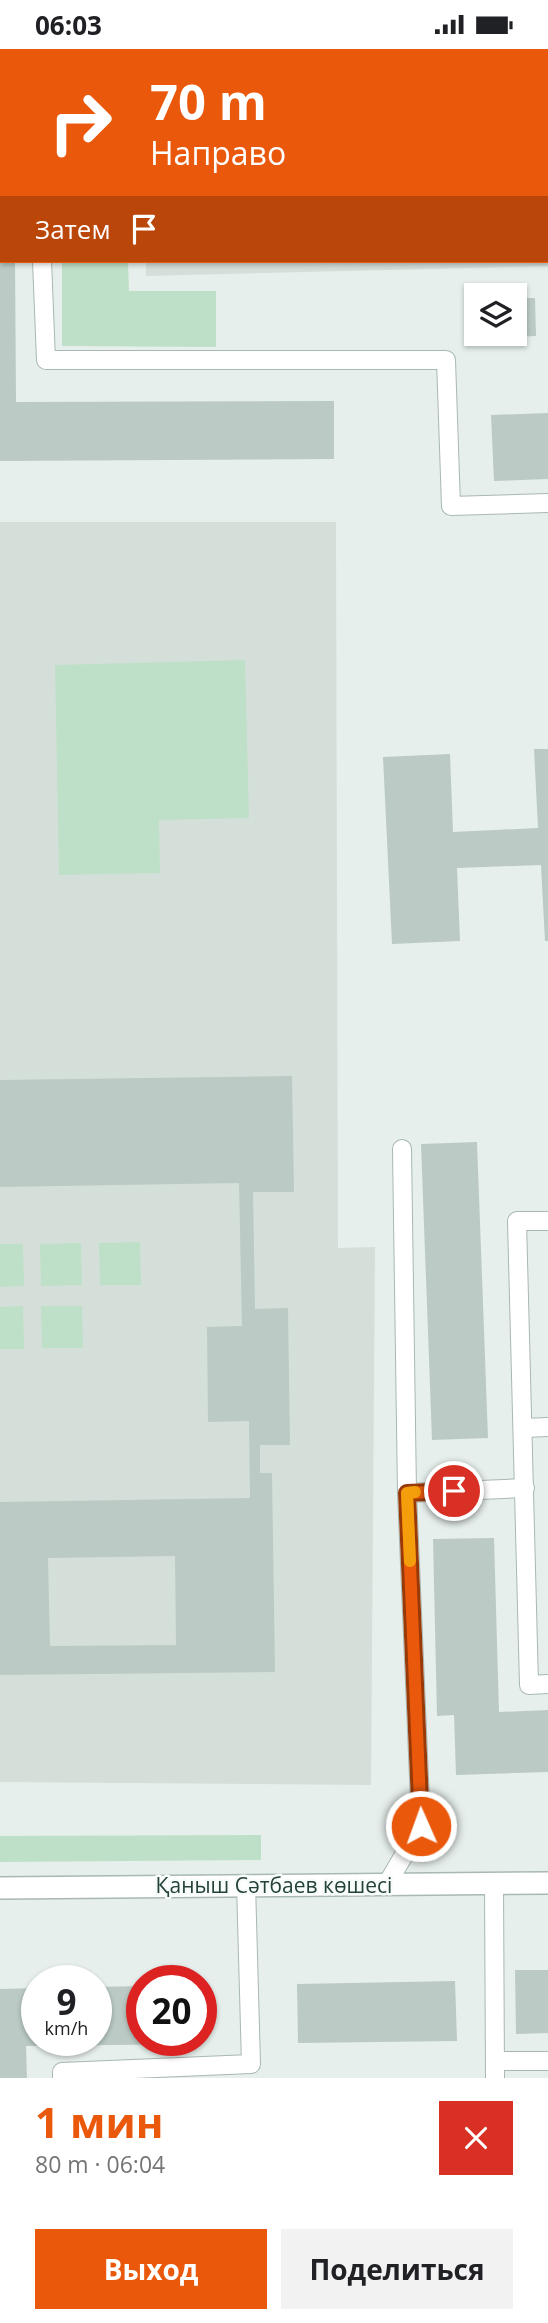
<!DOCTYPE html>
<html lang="ru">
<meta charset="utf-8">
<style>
body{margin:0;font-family:"Open Sans",sans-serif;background:#f2f2f2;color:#202124;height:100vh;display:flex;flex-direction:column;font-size:26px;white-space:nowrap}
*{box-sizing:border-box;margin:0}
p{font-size:23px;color:#757577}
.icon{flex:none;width:38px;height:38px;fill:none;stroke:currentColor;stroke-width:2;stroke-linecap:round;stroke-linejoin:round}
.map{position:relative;height:2029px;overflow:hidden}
.drawer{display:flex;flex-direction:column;background:#fff;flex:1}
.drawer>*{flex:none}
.top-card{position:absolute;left:0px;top:0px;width:550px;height:214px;box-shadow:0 2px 5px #0004;background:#ea580c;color:#fff;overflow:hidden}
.controls{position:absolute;left:464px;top:234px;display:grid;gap:14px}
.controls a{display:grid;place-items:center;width:63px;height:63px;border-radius:0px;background:#fff;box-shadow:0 2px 5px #0004;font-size:35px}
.speed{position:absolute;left:21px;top:1916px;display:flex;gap:14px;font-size:35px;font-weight:700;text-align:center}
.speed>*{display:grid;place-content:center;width:91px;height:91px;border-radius:50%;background:#fff;box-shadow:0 2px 5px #0004;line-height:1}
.speed small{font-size:18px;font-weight:400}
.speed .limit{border:10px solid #d22;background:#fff;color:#111}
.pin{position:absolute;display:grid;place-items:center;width:60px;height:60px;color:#fff;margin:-30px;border:4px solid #fff;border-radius:50%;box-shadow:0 2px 7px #0007}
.me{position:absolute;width:77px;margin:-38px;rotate:358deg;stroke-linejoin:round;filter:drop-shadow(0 0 5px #0008)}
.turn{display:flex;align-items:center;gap:24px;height:147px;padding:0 35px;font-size:32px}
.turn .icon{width:91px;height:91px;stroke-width:2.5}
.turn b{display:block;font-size:49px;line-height:60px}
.then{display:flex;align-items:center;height:66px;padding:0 35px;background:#0003;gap:14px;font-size:26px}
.round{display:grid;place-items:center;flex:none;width:74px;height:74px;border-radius:0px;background:#f2f2f2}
.summary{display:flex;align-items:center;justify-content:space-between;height:119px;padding:0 35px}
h1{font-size:42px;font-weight:700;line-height:52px;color:#ea580c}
.cta{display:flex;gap:14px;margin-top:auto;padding:14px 35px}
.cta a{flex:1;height:80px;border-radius:0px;background:#ea580c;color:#fff;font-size:28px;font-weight:700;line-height:80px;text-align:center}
.cta a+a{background:#f2f2f2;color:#202124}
.status{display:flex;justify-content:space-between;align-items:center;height:49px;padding:0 35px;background:#fff;direction:ltr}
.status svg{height:19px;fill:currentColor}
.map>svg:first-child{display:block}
</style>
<div class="status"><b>06:03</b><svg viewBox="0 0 49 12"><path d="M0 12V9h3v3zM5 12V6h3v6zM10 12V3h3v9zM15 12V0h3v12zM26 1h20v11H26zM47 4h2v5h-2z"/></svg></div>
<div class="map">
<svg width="548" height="2029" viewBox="0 0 548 2029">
<rect width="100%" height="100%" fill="#e6efeb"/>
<g fill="#d4dfda">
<path d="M140 0H548V217L146 227V212H548V2Z"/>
<path d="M0 473H336L338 1199 375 1198 371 1736 0 1733Z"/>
</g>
<g fill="#bfe0c8">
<path d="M62 212H128L129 242H216V298L62 297Z"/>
<path d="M245 611 249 769 159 771 160 824 59 826 55 616Z"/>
<path d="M140 1193 141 1236H100L99 1194Z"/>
<path d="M81 1194 82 1236 41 1237 40 1195Z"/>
<path d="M0 1195H23L24 1237 0 1238Z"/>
<path d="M23 1257 24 1300H0V1258Z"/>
<path d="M41 1257H82L83 1299H42Z"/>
<path d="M261 1786V1811L0 1813V1787Z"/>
</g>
<g fill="#bbcac4" fill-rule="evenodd">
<path d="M0 212H15L16 353 334 352V410L0 412Z"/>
<path d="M514 249H535L536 287 491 289V285H514Z"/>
<path d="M548 364V430L494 432 491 366Z"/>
<path d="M534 700H548V892H545L541 816 457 819 460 892 392 895 383 708 450 705 453 783 538 779Z"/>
<path d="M292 1027 294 1143H253L255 1260 288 1259 290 1396H260V1424H272L275 1623 0 1626V1453L250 1449 249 1372 208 1373 207 1278 242 1277 239 1134 0 1138V1031ZM175 1507 176 1596 50 1597 48 1509Z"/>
<path d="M477 1093 488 1389 432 1391 421 1095Z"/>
<path d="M494 1489 499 1663 548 1661V1723L456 1726 454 1666 437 1667 433 1490Z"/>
<path d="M515 1921H548V1984L516 1985Z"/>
<path d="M455 1932 457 1992 298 1994 297 1935Z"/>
<path d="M142 1937V1992H198V1995L26 1997 27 2029H0V1940L37 1939V1992H96V1938Z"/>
</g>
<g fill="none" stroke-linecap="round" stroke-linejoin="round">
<defs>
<g id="lane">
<path d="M34 0V2"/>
<path d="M42 212 46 311H446L451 457 548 454"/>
<path d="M402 1100 407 1444"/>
<path d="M548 1172H517L529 1636 548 1635"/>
<path d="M524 1379 548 1378"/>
<path d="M494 1834 495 2029"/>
<path d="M387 1835 421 1777 407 1444 525 1439"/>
<path d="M495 2012H548"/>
<path d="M62 2029V2023L251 2015 246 1835"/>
</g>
<path id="street" d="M0 1839 548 1834"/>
</defs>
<use href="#lane" stroke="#a8b8b2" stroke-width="20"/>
<use href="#street" stroke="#a8b8b2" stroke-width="24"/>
<use href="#lane" stroke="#fff" stroke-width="18"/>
<use href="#street" stroke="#fff" stroke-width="21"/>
</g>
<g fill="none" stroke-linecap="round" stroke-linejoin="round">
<defs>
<path id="route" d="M421 1777 407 1444 454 1442"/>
</defs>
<use href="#route" stroke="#983908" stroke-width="18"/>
<use href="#route" stroke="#ea580c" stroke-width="12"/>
<path stroke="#f59e0b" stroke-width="12" d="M410 1512 407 1444 415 1443"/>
</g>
<g text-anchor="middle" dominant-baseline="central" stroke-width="5" stroke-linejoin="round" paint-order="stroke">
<g font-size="21" fill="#24423a" stroke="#f7fbf9">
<text x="274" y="1836">Қаныш Сәтбаев көшесі</text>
</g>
</g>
</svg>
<div class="controls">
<a><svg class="icon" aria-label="layers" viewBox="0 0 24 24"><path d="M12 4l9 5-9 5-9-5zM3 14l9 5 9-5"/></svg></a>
</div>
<div class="speed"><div>9<small>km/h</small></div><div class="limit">20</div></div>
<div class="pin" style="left:454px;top:1442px;background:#d93025"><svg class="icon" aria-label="arrive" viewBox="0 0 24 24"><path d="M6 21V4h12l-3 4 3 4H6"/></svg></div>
<svg class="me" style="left:421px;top:1777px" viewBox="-20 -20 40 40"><circle r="17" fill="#ea580c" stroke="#fff" stroke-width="3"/><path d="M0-11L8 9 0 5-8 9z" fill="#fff"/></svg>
<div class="top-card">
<div class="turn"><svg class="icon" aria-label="right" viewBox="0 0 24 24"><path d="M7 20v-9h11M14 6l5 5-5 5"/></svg><div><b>70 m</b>Направо</div></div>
<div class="then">Затем<svg class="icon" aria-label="arrive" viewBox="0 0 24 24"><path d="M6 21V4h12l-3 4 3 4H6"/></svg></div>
</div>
</div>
<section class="drawer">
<div class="summary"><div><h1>1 мин</h1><p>80 m · 06:04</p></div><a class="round" style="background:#d93025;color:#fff"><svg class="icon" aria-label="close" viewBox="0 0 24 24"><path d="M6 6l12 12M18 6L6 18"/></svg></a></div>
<div class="cta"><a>Выход</a><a>Поделиться</a></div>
</section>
